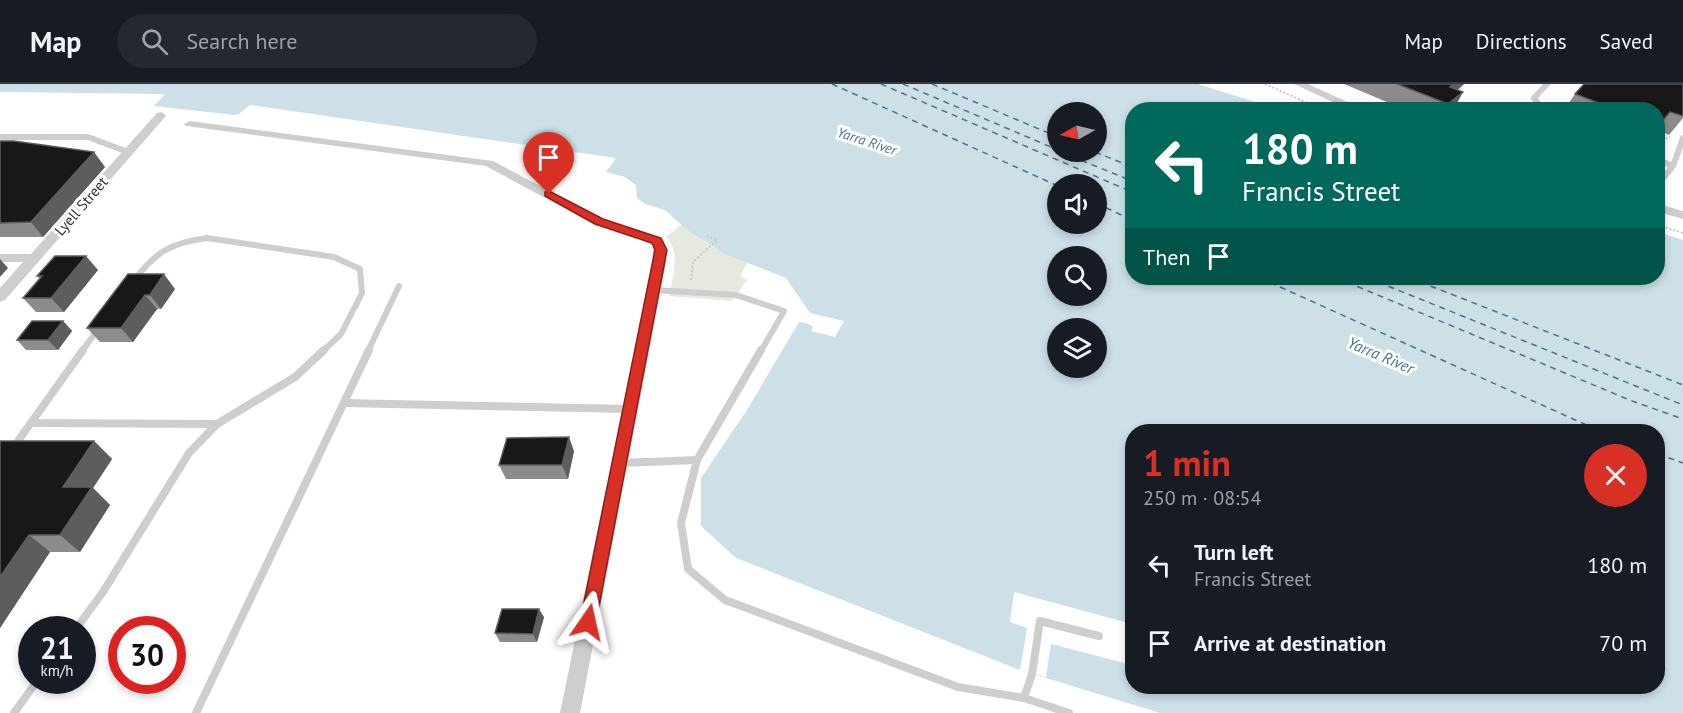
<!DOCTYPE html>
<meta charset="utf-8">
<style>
body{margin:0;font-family:"PT Sans",sans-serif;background:#242831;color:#f1f3f6;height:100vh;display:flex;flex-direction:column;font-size:22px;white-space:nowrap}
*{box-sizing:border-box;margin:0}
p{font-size:20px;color:#9ea1a6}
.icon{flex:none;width:33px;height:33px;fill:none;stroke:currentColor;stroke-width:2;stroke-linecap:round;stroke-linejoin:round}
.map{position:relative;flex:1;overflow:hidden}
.side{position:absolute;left:1125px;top:340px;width:540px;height:270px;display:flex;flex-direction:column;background:#171b24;border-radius:24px;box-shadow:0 3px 9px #0003}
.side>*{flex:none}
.banner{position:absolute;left:1125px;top:18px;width:540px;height:183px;border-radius:24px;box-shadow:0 3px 9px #0003;background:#00695c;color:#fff;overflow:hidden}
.needle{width:39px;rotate:262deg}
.fabs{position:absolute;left:1047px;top:18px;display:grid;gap:12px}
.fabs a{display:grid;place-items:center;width:60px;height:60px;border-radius:50%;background:#171b24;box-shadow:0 3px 9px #0003;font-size:30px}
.speed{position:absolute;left:18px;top:532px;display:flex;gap:12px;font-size:30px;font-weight:700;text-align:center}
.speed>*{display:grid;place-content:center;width:78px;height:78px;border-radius:50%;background:#171b24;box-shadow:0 3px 9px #0003;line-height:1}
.speed small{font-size:15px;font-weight:400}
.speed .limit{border:9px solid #d22;background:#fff;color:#111}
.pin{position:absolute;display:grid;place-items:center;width:51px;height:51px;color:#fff;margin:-62px -26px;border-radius:50% 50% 50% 0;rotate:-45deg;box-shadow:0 0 6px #0007}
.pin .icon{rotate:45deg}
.me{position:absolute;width:66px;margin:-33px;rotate:11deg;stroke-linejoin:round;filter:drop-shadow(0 0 4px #0008)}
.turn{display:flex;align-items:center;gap:21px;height:126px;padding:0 18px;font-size:27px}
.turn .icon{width:78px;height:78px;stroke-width:2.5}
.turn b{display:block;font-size:42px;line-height:51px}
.then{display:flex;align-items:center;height:57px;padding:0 18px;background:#0003;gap:12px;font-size:22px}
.round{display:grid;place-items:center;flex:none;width:63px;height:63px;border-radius:32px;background:#242831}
.headline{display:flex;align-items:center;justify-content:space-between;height:102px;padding:0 18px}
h1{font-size:36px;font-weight:700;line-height:45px;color:#d93025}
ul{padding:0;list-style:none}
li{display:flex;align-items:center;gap:18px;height:78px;padding:0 18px}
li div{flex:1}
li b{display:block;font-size:22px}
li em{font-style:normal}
header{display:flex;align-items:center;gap:36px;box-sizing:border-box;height:84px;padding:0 30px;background:#171b24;border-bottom:2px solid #363941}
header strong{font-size:28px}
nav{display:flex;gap:33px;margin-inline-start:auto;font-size:21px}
.search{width:420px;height:54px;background:#242831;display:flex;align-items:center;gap:15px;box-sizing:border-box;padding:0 21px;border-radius:33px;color:#9ea1a6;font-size:22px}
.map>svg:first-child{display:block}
</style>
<header>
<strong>Map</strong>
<div class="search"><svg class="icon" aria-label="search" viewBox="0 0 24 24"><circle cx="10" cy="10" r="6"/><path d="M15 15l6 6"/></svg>Search here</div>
<nav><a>Map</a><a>Directions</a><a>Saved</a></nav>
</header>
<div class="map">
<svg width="1683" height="629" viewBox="0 0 1683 629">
<rect width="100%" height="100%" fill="#fff"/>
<path fill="#e5e9de" d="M681 141 711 162 748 178 740 192 747 196 732 217 669 212C673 194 681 167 666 153Z"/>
<path fill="#cddfe7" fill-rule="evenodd" d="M0 0H1198L1277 25 1132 26V194H1658V148L1683 156V629H1160L1020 586 736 474 701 442V394L747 326 799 238 805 239 810 229 786 194 725 170 687 146 665 126 645 120 637 114 636 101 625 93 606 88 616 74 250 21 239 30 234 31 154 22 165 10 0 8ZM1058 28H1096V68H1058ZM1058 100H1096V140H1058ZM1058 172H1096V212H1058ZM1058 244H1096V284H1058ZM1132 348H1658V603H1132Z"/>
<g fill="#fff">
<path d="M810 229 844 237 835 253 811 247 813 242 805 239Z"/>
<path d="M1014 508 1132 540V581L1051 560 1046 593 1020 586 1027 544 1010 538Z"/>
</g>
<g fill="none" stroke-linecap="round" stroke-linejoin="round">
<g stroke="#48758b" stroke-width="1.5" stroke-dasharray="6 5" stroke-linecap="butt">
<path d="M832 0 1058 102"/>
<path d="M881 0 1132 108"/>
<path d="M903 0 1058 66"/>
<path d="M932 0 1058 53"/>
<path d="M1061 68 1132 97"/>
<path d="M1095 68 1132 83"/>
<path d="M1096 119 1132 136"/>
<path d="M1260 194 1602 348"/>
<path d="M1337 194 1632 317 1683 335"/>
<path d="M1368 194 1683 321"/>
<path d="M1410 194 1683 301"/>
<path d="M1658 370 1683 379"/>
</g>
<g stroke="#c8c8c8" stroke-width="2" stroke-dasharray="2 2" stroke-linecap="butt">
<path d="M1265 0 1323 26"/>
<path d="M1658 58 1670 53"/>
<path d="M1658 141 1683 149"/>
<path d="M691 196 693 178 717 156 707 152"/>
</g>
<g stroke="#cecece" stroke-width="6">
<path d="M1543 26 1534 14 1547 0"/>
<path d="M0 53H88L128 68"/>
<path d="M1658 76 1673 82"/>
<path d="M1658 101 1673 82 1683 54"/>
<path d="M133 198C155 168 170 159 207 154L334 173 360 185 362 209 341 250 323 267"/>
<path d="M654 206 736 211 784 227 761 267"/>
<path d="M82 267 99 244"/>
<path d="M368 267 399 202"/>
</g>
<g stroke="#cecece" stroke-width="8">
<path d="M761 266 697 376 681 439 688 485 725 516 958 603 1024 614 1069 629"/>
<path d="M344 319 630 325"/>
<path d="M31 339 217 340"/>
<path d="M13 364 83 266"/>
<path d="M620 379 697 376"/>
<path d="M75 546 103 508 189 369 217 340 295 293 324 266"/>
<path d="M1024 614 1032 590 1040 537 1099 552"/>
<path d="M14 629 37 597"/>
<path d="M196 629 369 266"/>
</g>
<g fill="#cecece" fill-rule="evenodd">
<path d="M1294 0H1308L1365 26H1350Z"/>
<path d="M161 28 166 31 165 33 5 216 0 218V204L23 178H0V170H31L157 29Z"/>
<path d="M190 37 493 77 603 135 650 150 664 157 666 179 580 629H560L652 179 653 162 642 156 595 141 486 82 186 42 184 40Z"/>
<path d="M1658 120 1683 127V135L1658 128Z"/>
</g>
</g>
<g fill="#8c8c8c">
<path d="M1344 0H1464L1458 6 1463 8 1453 26H1406Z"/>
<path d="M1683 0V34L1669 51 1658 46V26H1564L1575 10Z"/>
<path d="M0 57 105 83 43 153H0Z"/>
<path d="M98 186 64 228H36L23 214 40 195 37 192Z"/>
<path d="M128 190 175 205 161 225H157L133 258H100L87 244Z"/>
<path d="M63 237 72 247 58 266H26L17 256Z"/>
<path d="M0 357H94L112 375 93 404 110 421 80 468H50L0 544Z"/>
<path d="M574 367 568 395H506L499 381Z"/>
<path d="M544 533 537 558H500L495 549Z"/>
</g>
<g fill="#5d5d5d">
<path d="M1453 0H1464L1443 18 1450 3Z"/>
<path d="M1463 8 1453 26H1445L1448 20Z"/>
<path d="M94 68 105 83 43 153 31 138Z"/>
<path d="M86 172 98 186 64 228 51 214Z"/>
<path d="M0 175 8 184 0 193Z"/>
<path d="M164 190 175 205 161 225 150 211Z"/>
<path d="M145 211 157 225 133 258 121 244Z"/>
<path d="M63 237 72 247 58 266 48 256Z"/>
<path d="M569 353 574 367 568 395 562 381Z"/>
<path d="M94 357 112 375 93 404 110 421 80 468 60 451 63 403Z"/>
<path d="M29 451 50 468 0 544V493Z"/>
<path d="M539 525 544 533 537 558 533 550Z"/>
</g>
<g fill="#181818" stroke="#5d5d5d" stroke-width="1.5">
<path d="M1397 0H1453L1450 3 1463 8 1448 20Z"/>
<path d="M1584 0H1683V32L1670 28 1659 41 1658 40V26H1617L1575 10Z"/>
<path d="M0 57H14L94 68 31 138 0 139Z"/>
<path d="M55 172H86L51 214H23L42 192H37Z"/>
<path d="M128 190H164L150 211H145L121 244H87Z"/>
<path d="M32 237H63L48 256H17Z"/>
<path d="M569 353 562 381H499L507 354Z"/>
<path d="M0 357H94L63 403H92L60 451H29L0 493Z"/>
<path d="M502 525H539L533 550 495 549Z"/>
</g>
<path fill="#d93025" stroke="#8d1f18" stroke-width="1.5" d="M549 107 603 135 661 154 667 166 596 538 594 544 588 546 582 544 580 538 655 166 652 159 595 140 545 112V108Z"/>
<g text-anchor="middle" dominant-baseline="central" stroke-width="6" stroke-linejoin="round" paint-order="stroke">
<g font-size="14" font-style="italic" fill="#48758b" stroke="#fff">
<text transform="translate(867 57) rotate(18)">Yarra River</text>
</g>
<g font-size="15" fill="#313131" stroke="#fff">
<text transform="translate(81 122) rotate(-49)">Lyell Street</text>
</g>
<g font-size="16" font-style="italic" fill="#48758b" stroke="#fff">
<text transform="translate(1381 271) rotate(23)">Yarra River</text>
</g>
</g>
</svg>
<div class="fabs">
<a><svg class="needle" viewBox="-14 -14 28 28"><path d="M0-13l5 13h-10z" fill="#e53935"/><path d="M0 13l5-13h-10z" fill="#9ea1a6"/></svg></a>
<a><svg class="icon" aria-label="sound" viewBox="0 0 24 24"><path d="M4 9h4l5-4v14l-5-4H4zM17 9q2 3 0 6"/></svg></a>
<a><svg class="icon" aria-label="search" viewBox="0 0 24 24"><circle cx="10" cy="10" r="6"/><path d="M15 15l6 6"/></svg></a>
<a><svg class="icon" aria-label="layers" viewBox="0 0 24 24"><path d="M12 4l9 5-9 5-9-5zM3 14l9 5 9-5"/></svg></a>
</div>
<div class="speed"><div>21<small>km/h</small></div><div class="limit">30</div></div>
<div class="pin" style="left:549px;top:110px;background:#d93025"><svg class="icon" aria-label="arrive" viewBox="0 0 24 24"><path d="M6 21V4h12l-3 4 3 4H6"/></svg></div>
<svg class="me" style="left:588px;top:538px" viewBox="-20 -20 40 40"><path d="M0-17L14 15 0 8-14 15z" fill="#d93025" stroke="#fff" stroke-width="4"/></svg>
<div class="banner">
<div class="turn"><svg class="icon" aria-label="left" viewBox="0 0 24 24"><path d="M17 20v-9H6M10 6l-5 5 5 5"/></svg><div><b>180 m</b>Francis Street</div></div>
<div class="then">Then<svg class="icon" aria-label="arrive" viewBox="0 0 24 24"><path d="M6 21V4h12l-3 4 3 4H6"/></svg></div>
</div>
<section class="side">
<div class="headline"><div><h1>1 min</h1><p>250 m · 08:54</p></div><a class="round" style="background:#d93025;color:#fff"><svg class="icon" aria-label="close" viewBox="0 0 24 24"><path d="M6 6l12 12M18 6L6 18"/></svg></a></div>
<ul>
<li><svg class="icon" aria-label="left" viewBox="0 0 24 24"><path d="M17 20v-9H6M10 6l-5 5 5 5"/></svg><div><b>Turn left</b><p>Francis Street</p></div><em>180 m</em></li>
<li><svg class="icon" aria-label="arrive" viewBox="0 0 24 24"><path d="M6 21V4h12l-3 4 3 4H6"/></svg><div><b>Arrive at destination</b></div><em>70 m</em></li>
</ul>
</section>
</div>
